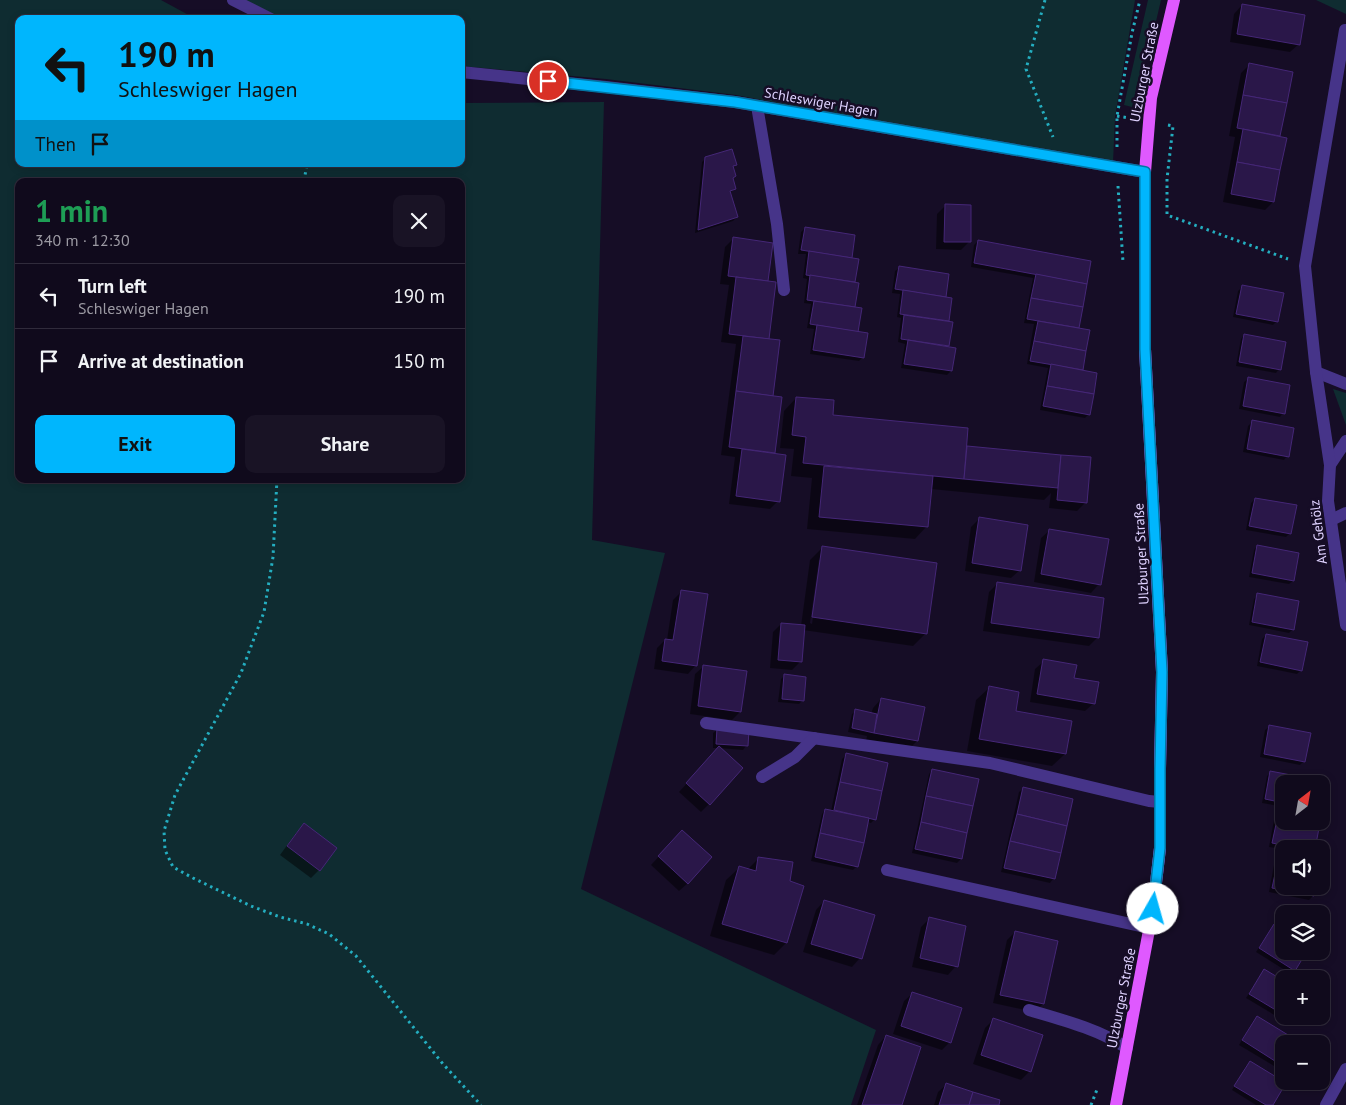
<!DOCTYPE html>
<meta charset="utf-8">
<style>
body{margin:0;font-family:"PT Sans",sans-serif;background:#191325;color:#f1f3f6;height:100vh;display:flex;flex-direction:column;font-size:19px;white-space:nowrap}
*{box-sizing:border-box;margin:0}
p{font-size:16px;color:#9c9aa3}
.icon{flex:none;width:28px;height:28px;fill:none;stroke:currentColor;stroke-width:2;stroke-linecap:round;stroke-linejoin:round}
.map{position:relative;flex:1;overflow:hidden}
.side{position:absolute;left:15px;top:178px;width:450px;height:305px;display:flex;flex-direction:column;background:#100a1c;border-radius:10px;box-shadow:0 2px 8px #0003,0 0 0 1px #302b3b}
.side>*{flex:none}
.top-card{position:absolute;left:15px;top:15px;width:450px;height:152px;border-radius:10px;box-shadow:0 2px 8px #0003,0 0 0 1px #302b3b;background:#00b6fd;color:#111;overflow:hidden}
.needle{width:32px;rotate:31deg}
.tools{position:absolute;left:1275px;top:775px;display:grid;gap:10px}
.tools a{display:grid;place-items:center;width:55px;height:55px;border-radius:10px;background:#100a1c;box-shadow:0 2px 8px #0003,0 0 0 1px #302b3b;font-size:25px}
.pin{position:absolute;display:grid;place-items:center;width:42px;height:42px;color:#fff;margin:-21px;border:2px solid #fff;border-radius:50%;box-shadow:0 1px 5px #0007}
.me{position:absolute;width:55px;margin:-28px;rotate:7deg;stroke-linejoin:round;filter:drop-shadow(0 0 4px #0008)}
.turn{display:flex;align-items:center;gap:18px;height:105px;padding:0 20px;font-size:22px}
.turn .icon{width:65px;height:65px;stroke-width:2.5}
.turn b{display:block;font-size:35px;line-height:42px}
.then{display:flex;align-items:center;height:48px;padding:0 20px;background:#0003;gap:10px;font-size:19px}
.round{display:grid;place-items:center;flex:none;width:52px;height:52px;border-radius:10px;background:#191325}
.overview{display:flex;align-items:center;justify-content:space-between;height:85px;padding:0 20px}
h1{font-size:30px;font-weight:600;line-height:38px;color:#1e9e55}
.cta{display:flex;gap:10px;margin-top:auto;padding:10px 20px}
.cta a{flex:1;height:58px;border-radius:10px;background:#00b6fd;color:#111;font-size:20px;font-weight:600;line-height:58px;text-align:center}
.cta a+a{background:#191325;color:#f1f3f6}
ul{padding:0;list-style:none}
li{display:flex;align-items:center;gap:15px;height:65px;padding:0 20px;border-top:1px solid #302b3b}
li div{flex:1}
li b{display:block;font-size:19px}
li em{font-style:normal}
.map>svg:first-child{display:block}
</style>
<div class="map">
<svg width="1346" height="1105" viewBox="0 0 1346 1105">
<rect width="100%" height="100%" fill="#160d26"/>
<g fill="#0f2c31" fill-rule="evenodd">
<path d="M0 0H161L196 19H19V164H461V103L604 102 592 540 665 553 581 889 876 1030 851 1105H0ZM19 181H461V479H19Z"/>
<path d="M244 0H1135L1115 117 1113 163 1062 158 736 95 606 79 461 66V19H281Z"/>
<path d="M1148 0H1161L1150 47 1138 80 1132 107 1124 105Z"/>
<path d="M1316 0H1346V14Z"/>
<path d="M1333 389 1346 393V425Z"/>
</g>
<g fill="#0007" fill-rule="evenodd">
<path d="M1242 5 1299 44 1290 52 1230 42 1234 14Z"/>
<path d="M1250 64 1292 73 1279 137 1273 202 1265 210 1223 202 1235 137 1229 136 1241 73Z"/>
<path d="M706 158 735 164 732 168V179L735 189 729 193 737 217 733 221 695 233 702 162Z"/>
<path d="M946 205 969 242 961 250 936 249 937 214Z"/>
<path d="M805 228 850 259 857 260 853 283 854 308 857 333 863 357 859 361 810 354 814 329 807 328 811 304 804 303 807 279 803 278 806 254H798L801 232Z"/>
<path d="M733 239 766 282 767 340 772 397 781 398 773 454 778 501 770 509 729 504 735 457 721 455 736 344 721 342 729 285 720 284 725 247Z"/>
<path d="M978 241 1089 262 1078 329 1088 331 1081 371 1089 414 1085 418 1040 410 1048 368 1027 364 1034 324 1024 323 1033 278 971 267 974 245Z"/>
<path d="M899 268 948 275 944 298 951 299 947 322 951 323 948 348 951 371 947 375 901 368 905 344 898 342 901 318 897 317 900 294 892 293 895 271Z"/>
<path d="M1242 287 1277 321 1273 325 1233 317 1238 291Z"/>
<path d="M1244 335 1279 369 1276 373 1236 366 1241 339Z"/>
<path d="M1248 379 1283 413 1280 417 1239 409 1244 382Z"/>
<path d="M796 398 832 416 965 447 1090 459 1086 502 1077 511 1049 508 1051 493 1044 500 931 489 927 526 915 539 807 529 812 478 791 476 794 449 780 448 784 411ZM927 474 1047 485V488L927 476Z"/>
<path d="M1252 422 1287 456 1284 460 1243 452 1248 426Z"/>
<path d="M1255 499 1290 533 1286 537 1246 530 1251 503Z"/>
<path d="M980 518 1020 570 1011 578 965 571 971 527Z"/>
<path d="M1050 530 1099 584 1091 593 1034 582 1041 538Z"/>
<path d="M1257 546 1293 581 1289 584 1249 577 1254 550Z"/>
<path d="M822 548 926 633 913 646 803 630 801 661 792 670 770 668 773 632 781 624 801 626 810 560ZM819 560H821L812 624 810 623Z"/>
<path d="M997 584 1097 638 1089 646 983 631 989 592Z"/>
<path d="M681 592 696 665 688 674 654 669 657 648 665 640H667L673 600Z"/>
<path d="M1258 595 1293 629 1289 633 1249 625 1254 599Z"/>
<path d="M1266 635 1301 670 1297 674 1257 666 1262 639Z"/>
<path d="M1044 661 1073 679 1094 703 1085 711 1030 702 1035 669Z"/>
<path d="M704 666 740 712 732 720 690 714 695 674Z"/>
<path d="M785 675 802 701 799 704 778 702 781 679Z"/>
<path d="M989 688 1014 712 1065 754 1052 766 967 751 976 700Z"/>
<path d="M881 699 917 741 909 749 866 741 867 736 848 732 852 714 856 711 871 714 873 708Z"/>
<path d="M1269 727 1304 761 1300 765 1260 757 1265 730Z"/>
<path d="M717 730 746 746 743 750 719 748 709 804 701 812 679 792 719 748H713V733Z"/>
<path d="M846 755 875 819 871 823 867 822 857 866 853 870 811 861 822 814 825 810 831 811 842 759Z"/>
<path d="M932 770 961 859 957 863 912 853 929 774Z"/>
<path d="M1271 772 1284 784V807L1262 803 1267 776Z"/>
<path d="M1023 789 1071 800 1053 879 1050 883 1001 872 1019 792Z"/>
<path d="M1278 816 1284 821 1313 849H1284L1269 847 1274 820Z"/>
<path d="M304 825 319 870 311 878 280 855 296 833Z"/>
<path d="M674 840 688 883 679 891 651 865Z"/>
<path d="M759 858 786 943 774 955 710 936 726 880 739 868 747 870Z"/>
<path d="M1278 861 1284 886 1313 896 1309 900 1269 892 1274 865Z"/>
<path d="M824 901 860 958 852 967 803 952 816 910Z"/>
<path d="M929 919 956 966 948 975 912 967 921 927Z"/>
<path d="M1274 925 1284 951 1294 970 1291 974 1256 952 1271 929Z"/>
<path d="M1015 932 1057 942 1043 1004 1034 1012 993 1003 1007 940Z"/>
<path d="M1261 975 1284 983V1016L1281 1019 1246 998Z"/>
<path d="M913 993 950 1042 942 1050 893 1034 904 1001Z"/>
<path d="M1257 1017 1284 1044 1277 1062 1274 1066 1239 1045 1253 1021Z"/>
<path d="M993 1020 1030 1071 1021 1080 973 1064 985 1028Z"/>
<path d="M886 1036 900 1105H857L878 1045Z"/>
<path d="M1250 1062 1271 1105H1256L1232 1090 1246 1066Z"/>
<path d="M947 1084 998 1105H934L938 1092Z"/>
</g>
<g fill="#2a1749" stroke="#452777">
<path d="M1242 4 1305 15 1300 45 1237 34Z"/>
<path d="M1249 63 1293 72 1287 103 1243 95Z"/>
<path d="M1243 95 1287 103 1280 136 1237 128Z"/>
<path d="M1243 129 1287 138 1280 170 1237 162Z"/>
<path d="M732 149 737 165 733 166 736 176 733 178 736 189 730 191 738 217 698 230 705 157Z"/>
<path d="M1237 162 1280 170 1274 202 1231 194Z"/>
<path d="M945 204 971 205V242H944Z"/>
<path d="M805 227 855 235 852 258 801 250Z"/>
<path d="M733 237 773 243 768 281 728 276Z"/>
<path d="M978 240 1091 261 1087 284 974 263Z"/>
<path d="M809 251 859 259 855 282 806 275Z"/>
<path d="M899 266 949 274 946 297 895 289Z"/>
<path d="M1036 274 1087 284 1083 307 1031 298Z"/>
<path d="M810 275 859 283 855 307 807 300Z"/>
<path d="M736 277 776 282 769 339 729 334Z"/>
<path d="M1242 285 1284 293 1278 322 1236 314Z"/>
<path d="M903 290 952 298 949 321 900 314Z"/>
<path d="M1031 298 1083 307 1079 328 1027 319Z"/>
<path d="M814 301 862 308 858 332 810 324Z"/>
<path d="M904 315 953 322 949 346 901 339Z"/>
<path d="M1038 321 1090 330 1086 351 1034 341Z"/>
<path d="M817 325 868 333 864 358 813 350Z"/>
<path d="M1244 334 1286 342 1281 370 1239 362Z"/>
<path d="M743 336 780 340 773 396 736 391Z"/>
<path d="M908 340 956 348 952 371 904 364Z"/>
<path d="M1034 341 1086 351 1083 370 1030 361Z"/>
<path d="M1051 364 1097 373 1094 394 1047 386Z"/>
<path d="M1248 377 1290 385 1285 414 1243 406Z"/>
<path d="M1047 386 1094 394 1090 415 1043 406Z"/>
<path d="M736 391 782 397 775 453 729 447Z"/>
<path d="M796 397 834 400 833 415 968 428 964 479 803 463 806 437 792 435Z"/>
<path d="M1252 420 1294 428 1289 457 1247 449Z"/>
<path d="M967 446 1061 455 1058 488 964 479Z"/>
<path d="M742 449 786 455 780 502 736 496Z"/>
<path d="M1061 455 1091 457 1087 503 1057 500Z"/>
<path d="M824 466 933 476 928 527 819 517Z"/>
<path d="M1255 498 1297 505 1291 534 1249 526Z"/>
<path d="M979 517 1028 525 1021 571 972 563Z"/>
<path d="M1049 529 1109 539 1101 585 1041 574Z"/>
<path d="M1257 545 1299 553 1294 581 1252 573Z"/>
<path d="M822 546 937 563 927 634 812 617Z"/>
<path d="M997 582 1104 598 1099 638 991 623Z"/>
<path d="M681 590 708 594 697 666 662 661 665 639 673 640Z"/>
<path d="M1257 593 1299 601 1294 630 1252 622Z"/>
<path d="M781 623 805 625 802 662 778 660Z"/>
<path d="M1266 634 1308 642 1302 671 1260 662Z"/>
<path d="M1043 659 1077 665 1074 678 1099 682 1095 704 1037 694Z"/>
<path d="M703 665 747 671 741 712 698 706Z"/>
<path d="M784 674 806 677 804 701 782 699Z"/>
<path d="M989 686 1019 692 1016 711 1072 721 1066 754 979 739Z"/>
<path d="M881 698 925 707 918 741 874 733Z"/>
<path d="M855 709 877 714 874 733 852 728Z"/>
<path d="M1269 725 1311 733 1305 762 1264 754Z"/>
<path d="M717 728 749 730 748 746 716 744Z"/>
<path d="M719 746 743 768 710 805 686 783Z"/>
<path d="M846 753 888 763 882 791 840 782Z"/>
<path d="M932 769 979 779 973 806 926 796Z"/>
<path d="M1270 771 1312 779 1311 784H1284V803L1265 799Z"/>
<path d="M840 782 882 791 876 820 834 810Z"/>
<path d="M1023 787 1073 799 1067 826 1017 814Z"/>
<path d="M926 796 973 806 967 833 921 822Z"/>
<path d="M825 809 869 818 864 843 820 833Z"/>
<path d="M1017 814 1067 826 1061 853 1010 841Z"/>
<path d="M1278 815 1284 816V821H1312L1320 823 1315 849H1303L1272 843Z"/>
<path d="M921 822 967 833 962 859 915 849Z"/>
<path d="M304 823 337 848 320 871 287 846Z"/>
<path d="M682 830 712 857 688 884 658 856Z"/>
<path d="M820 833 864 843 858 867 815 857Z"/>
<path d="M1010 841 1061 853 1055 879 1004 868Z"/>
<path d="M758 857 793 862 790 881 804 886 787 943 722 924 739 866 756 871Z"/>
<path d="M1278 860 1284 861V886H1316L1314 896 1272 888Z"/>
<path d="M824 900 875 915 862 959 811 944Z"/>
<path d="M929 917 966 926 958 967 920 958Z"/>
<path d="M1274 924 1284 930V951H1307L1295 971 1259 948Z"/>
<path d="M1015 931 1058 941 1044 1004 1000 995Z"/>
<path d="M1264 969 1284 981V1015L1249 994Z"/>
<path d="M912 992 962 1008 951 1043 901 1026Z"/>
<path d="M1257 1016 1293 1038 1290 1044H1284V1054L1278 1063 1242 1040Z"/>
<path d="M993 1018 1043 1035 1031 1072 981 1055Z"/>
<path d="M886 1035 921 1047 902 1105H862Z"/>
<path d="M1250 1061 1286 1083 1273 1105H1266L1234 1086Z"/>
<path d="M946 1083 973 1092 969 1105H939Z"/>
<path d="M973 1092 1000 1100 999 1105H969Z"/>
</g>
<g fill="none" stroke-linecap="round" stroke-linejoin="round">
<g stroke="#24aec0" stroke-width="3" stroke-dasharray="2.5 4" stroke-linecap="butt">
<path d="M1045 0 1026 69 1053 137"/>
<path d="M1117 116 1129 118"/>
<path d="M1168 125 1173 126 1167 179V215L1288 259"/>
<path d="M1117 147V116L1132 33 1140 0"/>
<path d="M304 181 307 164"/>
<path d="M1118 186 1123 262"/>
<path d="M277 479 273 557 264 612 241 673 175 795 164 831 165 850 173 867 193 878 251 906 280 917 307 924 329 934 356 956 443 1064 481 1105"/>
<path d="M1091 1105 1098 1087"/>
</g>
<g stroke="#463489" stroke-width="12">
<path d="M233 0 271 19"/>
<path d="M461 72 606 87 735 102 1145 172"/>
<path d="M757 106 777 224 784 290"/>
<path d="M1316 372 1346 384"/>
<path d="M1346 441 1330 465 1328 501 1346 625"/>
<path d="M1330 465 1316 372 1305 266 1345 30"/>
<path d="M1331 520 1346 513"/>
<path d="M706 723 990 763 1149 801 1160 802"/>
<path d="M762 777 795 757 814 738"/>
<path d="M887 870 1149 928"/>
<path d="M1029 1010C1063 1020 1098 1029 1127 1048"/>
<path d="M1326 1105 1346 1069"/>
</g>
<path stroke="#df59ff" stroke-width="12" d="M1116 1105 1153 909 1160 848V769L1162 672 1145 349V172L1151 98 1174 0"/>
</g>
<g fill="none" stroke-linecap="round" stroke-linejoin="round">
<defs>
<path id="route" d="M548 81 735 102 1145 172V349L1162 672 1160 769V848L1153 909"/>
</defs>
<use href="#route" stroke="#0076a4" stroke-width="12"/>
<use href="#route" stroke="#00b6fd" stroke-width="9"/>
</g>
<g text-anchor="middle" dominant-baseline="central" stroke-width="5" stroke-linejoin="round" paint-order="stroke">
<g font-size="14" fill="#dfd2ff" stroke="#160d26">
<text transform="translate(1144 72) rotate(-79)">Ulzburger Straße</text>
<text transform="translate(821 102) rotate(10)">Schleswiger Hagen</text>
<text transform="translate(1318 532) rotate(-97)">Am Gehölz</text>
<text transform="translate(1141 554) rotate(-93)">Ulzburger Straße</text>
<text transform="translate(1121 998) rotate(-79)">Ulzburger Straße</text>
</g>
</g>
</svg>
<div class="tools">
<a><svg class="needle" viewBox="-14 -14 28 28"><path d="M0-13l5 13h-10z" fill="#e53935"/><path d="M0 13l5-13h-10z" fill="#9c9aa3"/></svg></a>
<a><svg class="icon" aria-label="sound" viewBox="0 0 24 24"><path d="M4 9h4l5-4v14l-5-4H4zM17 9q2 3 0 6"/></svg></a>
<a><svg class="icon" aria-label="layers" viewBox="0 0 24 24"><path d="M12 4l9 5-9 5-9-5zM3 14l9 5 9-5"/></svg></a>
<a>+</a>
<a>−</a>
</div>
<div class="pin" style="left:548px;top:81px;background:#d93025"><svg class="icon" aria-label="arrive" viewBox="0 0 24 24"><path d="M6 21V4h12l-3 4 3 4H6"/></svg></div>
<svg class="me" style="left:1153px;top:909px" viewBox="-20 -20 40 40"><circle r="19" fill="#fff"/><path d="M0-13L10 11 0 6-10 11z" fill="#00b6fd"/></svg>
<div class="top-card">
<div class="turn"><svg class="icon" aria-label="left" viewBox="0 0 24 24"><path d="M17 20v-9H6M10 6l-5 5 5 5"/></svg><div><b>190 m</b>Schleswiger Hagen</div></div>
<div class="then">Then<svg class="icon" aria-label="arrive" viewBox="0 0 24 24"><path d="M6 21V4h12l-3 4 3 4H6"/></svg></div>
</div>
<section class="side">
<div class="overview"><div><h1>1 min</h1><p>340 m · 12:30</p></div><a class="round"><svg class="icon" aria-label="close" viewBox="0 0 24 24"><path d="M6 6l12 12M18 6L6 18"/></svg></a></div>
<ul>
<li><svg class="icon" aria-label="left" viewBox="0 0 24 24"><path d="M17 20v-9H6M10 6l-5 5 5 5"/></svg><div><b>Turn left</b><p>Schleswiger Hagen</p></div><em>190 m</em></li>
<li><svg class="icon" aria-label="arrive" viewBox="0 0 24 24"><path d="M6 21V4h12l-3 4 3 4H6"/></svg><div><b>Arrive at destination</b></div><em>150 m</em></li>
</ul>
<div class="cta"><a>Exit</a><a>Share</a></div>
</section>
</div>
